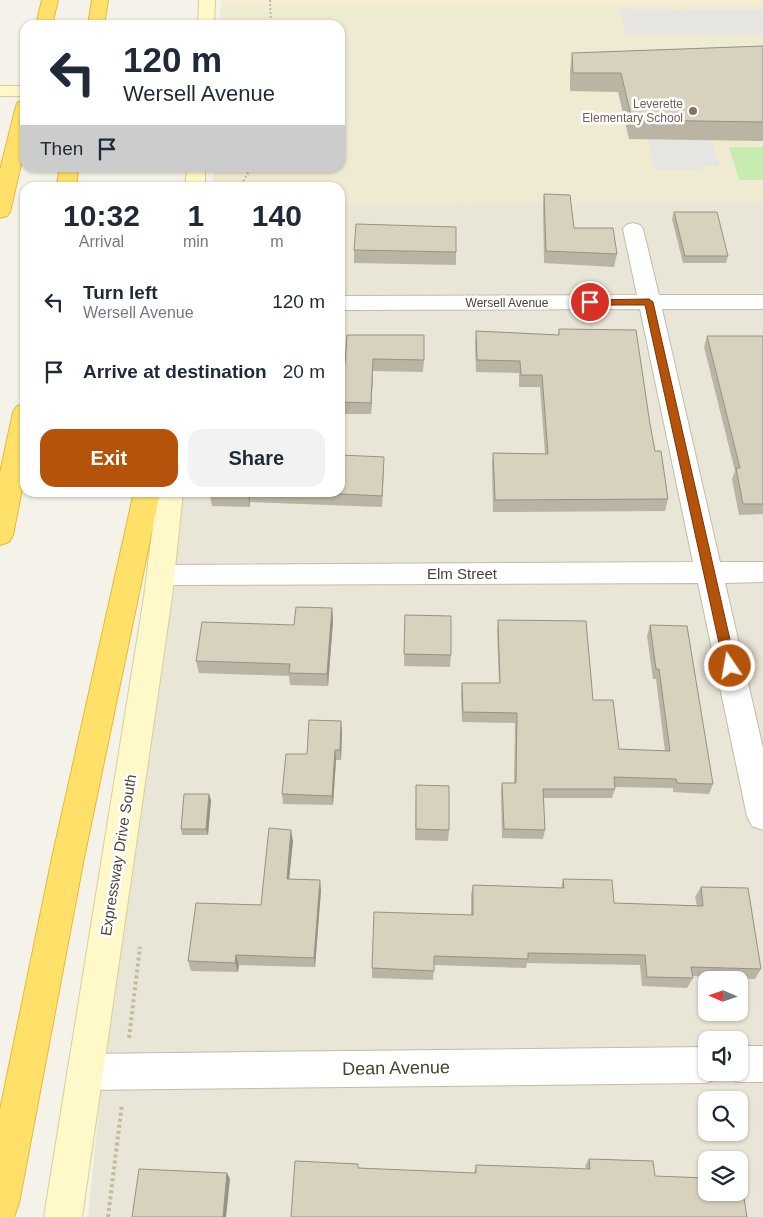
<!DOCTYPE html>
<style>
body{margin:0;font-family:Arial,sans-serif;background:#f2f2f3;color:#1f2937;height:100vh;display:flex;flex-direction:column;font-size:19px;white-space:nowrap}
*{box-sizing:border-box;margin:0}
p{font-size:16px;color:#747a83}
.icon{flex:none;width:28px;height:28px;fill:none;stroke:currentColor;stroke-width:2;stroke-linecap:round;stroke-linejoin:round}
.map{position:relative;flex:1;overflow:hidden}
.panel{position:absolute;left:20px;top:182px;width:325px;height:315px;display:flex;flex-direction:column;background:#fff;border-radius:15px;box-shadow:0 1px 4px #0004}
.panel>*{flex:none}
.hud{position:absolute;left:20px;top:20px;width:325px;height:152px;border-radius:15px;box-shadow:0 1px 4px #0004;background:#fff;color:#1f2937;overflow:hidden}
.needle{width:32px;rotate:272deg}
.tools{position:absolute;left:698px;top:971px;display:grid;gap:10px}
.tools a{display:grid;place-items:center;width:50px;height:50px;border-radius:10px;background:#fff;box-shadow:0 1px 4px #0004;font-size:25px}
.pin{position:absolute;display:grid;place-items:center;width:42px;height:42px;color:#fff;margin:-21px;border:2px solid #fff;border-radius:50%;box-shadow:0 1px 5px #0007}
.me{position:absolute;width:55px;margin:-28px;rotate:348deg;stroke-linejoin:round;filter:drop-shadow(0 0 4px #0008)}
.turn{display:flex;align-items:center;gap:18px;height:105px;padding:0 20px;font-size:22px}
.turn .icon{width:65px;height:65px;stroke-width:2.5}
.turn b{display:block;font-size:35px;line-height:42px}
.then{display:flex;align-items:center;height:48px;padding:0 20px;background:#0003;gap:10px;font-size:19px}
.eta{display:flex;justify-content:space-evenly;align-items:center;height:85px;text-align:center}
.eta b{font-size:30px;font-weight:700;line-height:35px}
.button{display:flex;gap:10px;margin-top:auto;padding:10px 20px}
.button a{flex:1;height:58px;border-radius:15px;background:#b45309;color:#fff;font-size:20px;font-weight:700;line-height:58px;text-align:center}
.button a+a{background:#f2f2f3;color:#1f2937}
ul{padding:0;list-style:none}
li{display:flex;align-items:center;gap:15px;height:70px;padding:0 20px}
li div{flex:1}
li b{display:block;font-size:19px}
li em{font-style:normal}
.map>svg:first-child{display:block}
</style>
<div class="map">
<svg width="763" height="1217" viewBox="0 0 763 1217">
<rect width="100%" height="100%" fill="#f5f3e9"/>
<path fill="#e9e6d7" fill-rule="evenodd" d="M221 5H763V1217H88L161 493 340 492V188L213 187 214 168H340V25H220ZM706 980H739V1012H706ZM706 1040H739V1072H706ZM706 1100H739V1132H706ZM706 1160H739V1192H706Z"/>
<rect fill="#f7edd3" x="221" y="0" width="542" height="5"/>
<path fill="#efead2" d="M221 5H763V203L340 204V188H213L214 168H340V25H220Z"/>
<path fill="#c8ebb0" d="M729 147H763V180H739Z"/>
<g fill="#e6e5e1">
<path d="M620 9 763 10V35H626Z"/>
<path d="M648 140H711L719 166H700L701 170H654Z"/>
</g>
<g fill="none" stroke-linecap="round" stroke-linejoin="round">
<defs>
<g id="street">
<path d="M633 223 640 225 643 229 659 295H763V309H662L720 562H763V582L725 583 763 748V830L752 826 747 816 698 583 160 585 150 582 147 575 150 568 160 565 693 562 640 309 340 310V296L637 295 623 229 626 225Z"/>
<path d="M739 1046H763V1082H739L726 1077 725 1072H739Z"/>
<path d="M706 1047V1072H721L719 1078 706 1083 85 1090 72 1085 67 1072 72 1059 85 1054Z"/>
</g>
<g id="secondary">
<path d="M199 0H215L214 25H198Z"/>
<rect x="0" y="86" width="25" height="10"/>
<path d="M187 168H205V188H185Z"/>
<path d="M157 492H183L172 597 82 1217H44L144 597Z"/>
</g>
<g id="highway">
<path d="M42 0H58L52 25H36Z"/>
<path d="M92 0H108L104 25H88Z"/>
<path d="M25 100V147L10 212 7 216 0 218V170L16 106 18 102Z"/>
<path d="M60 168H78L76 188H56Z"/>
<path d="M25 404V474L13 535 9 542 0 545V473L13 412 17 406Z"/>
<path d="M134 492H160L84 858 19 1203 14 1217H0V1110L52 858Z"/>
</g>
</defs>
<use href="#street" stroke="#c1bcab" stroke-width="2"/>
<use href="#secondary" stroke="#d7cf97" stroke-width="2"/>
<use href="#highway" stroke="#e5bb33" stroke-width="2"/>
<g stroke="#c4bb9b" stroke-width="2" stroke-dasharray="2 2" stroke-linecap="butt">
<path d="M270 0 271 25"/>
<path d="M239 188 251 168"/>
</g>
<g stroke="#c4bb9b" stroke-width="4" stroke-dasharray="3 3" stroke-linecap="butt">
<path d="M129 1038 140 947"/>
<path d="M108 1217 122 1104"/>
</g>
<use href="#street" fill="#fff" fill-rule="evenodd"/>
<use href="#secondary" fill="#fff9c9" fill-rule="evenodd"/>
<use href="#highway" fill="#ffe16a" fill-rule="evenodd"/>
</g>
<g fill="#b9b4a3">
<path d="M763 46V141L629 139 618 92 570 91V71L572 53Z"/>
<path d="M544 194 574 228 617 254 614 267 544 263 543 206Z"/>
<path d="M674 212 728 256 726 263H683L672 219Z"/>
<path d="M354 250 456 252V265L354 263Z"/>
<path d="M559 329 650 424 655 451 668 499 665 511 493 512 492 465 493 453 545 454 540 387H519V373L476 372 475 343 476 331 558 335Z"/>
<path d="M347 335 424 360 423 372 373 371 371 414H340V363L345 364Z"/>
<path d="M707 336H763V514L739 515 732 479 735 471 704 347Z"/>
<path d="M384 469 382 507 250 502V507L212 506 210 495V492H340Z"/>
<path d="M332 608 333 621 328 686 290 685 289 676 199 673 196 661 294 625Z"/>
<path d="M405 615 451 655 450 667 404 666Z"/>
<path d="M498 620 593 700 619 749 665 751 656 679H653L647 636 650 625 713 784 709 794 673 792V788L615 787V789L612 798H543L545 830 543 839 502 838 501 792 502 783H514L515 723 462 722 461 693 462 683H499L497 630Z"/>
<path d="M342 731 341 760H336L333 805 283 804 282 794 307 754Z"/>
<path d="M416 785 449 830 448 841 415 840Z"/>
<path d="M211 800 208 835H182L181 829Z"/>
<path d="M293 841 289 879 321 890 315 967 239 965 238 972 191 971 188 961 261 905Z"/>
<path d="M563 879 614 903 697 906 695 897 701 887 761 969 755 979 692 976 693 978 687 988 642 986 640 965 527 963 526 968 434 965 433 980 372 978V968L471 915V895L473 885 561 888Z"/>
<path d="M589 1159 653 1161 291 1217 358 1168 474 1173 476 1165 586 1169 585 1166Z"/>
</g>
<g fill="#969284">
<path d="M373 359V371L371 414V403Z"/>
<path d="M249 492 250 502V507L248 496Z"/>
<path d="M332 608 333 621 328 686 327 674Z"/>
<path d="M341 721 342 731 341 760 340 750Z"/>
<path d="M335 750 336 760 333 805 332 796Z"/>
<path d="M209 794 211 800 208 835 206 829Z"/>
<path d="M291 830 293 841 288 889 287 879Z"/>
<path d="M320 880 321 890 315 967 314 958Z"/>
<path d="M236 955 239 965 238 972 235 963Z"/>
<path d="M227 1173 230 1179 226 1217H223Z"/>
</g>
<g fill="#d7d1bd" stroke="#969284">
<path d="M763 46V122L632 120 621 73H573L572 53Z"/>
<path d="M544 194 570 195 574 228H613L617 254 546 251Z"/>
<path d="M674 212H717L728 256H685Z"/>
<path d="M356 224 456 227V252L354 250Z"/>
<path d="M559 329 636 330 650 424 655 451H661L668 499 495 500 493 453 548 454 542 375H521L520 361 477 360 476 331 559 335Z"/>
<path d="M347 335H424V360L373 359 371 403 340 402V363L345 364Z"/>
<path d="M707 336H763V504H743L736 468H740Z"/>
<path d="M340 455 384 457 382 496 300 492H340Z"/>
<path d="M210 492H249L248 496 210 495Z"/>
<path d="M296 607 332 608 327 674 289 673 290 664 196 661 202 622 294 625Z"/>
<path d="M405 615 451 616V655L404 654Z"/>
<path d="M498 620 586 621 593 700H613L619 749 670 751 659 669H656L650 625 687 626 713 784 677 783 676 779 614 777 615 789H543L545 830 504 829 502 783H516L517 713 463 712 462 683H500Z"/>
<path d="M309 720 341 721 340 750H335L332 796 282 794 286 754H307Z"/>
<path d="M416 785 449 786V830L416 829Z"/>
<path d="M184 794H209L206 829H181Z"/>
<path d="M269 828 291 830 287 879 320 880 314 958 236 955 235 963 188 961 196 903 261 905Z"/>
<path d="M563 879 612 880 614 903 703 906 701 887 748 888 761 969 691 967 693 978 647 977 645 955 528 953V959L434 956V971L372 968 374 912 473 915V885L564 888Z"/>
<path d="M589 1159 653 1161 655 1176 706 1178V1192H739V1179H741L747 1217H291L295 1161 358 1164V1168L476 1173V1165L590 1169Z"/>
<path d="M139 1169 227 1173 223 1217H132Z"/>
</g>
<path fill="#b45309" stroke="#753606" d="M649 299 653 302 736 666 730 671 724 666 645 305H590L585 302 590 300Z"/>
<circle fill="#8d6e63" stroke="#fff" stroke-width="2" cx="693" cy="111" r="5"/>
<g text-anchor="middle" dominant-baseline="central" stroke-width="5" stroke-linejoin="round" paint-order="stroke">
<g font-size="12" fill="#785e54" stroke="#fff" text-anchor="end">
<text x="683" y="104">Leverette<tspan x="683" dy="14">Elementary School</tspan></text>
</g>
<g font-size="12" fill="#494437" stroke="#fff">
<text x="507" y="303">Wersell Avenue</text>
</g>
<g font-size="15" fill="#494437" stroke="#fff">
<text x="462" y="573">Elm Street</text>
<text transform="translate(118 855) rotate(-81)">Expressway Drive South</text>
</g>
<g font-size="18" fill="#494437" stroke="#fff">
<text transform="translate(396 1068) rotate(-1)">Dean Avenue</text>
</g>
</g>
</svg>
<div class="tools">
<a><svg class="needle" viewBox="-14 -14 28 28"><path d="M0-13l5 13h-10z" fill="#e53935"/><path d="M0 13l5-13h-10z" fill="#747a83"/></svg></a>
<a><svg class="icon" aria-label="sound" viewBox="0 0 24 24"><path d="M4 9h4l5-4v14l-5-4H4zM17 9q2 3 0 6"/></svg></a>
<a><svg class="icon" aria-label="search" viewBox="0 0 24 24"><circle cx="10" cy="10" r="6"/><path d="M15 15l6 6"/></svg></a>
<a><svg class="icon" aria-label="layers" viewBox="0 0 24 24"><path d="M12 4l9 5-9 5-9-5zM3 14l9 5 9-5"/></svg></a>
</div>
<div class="pin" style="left:590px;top:302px;background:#d93025"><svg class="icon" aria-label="arrive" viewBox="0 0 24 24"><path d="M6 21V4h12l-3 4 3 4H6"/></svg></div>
<svg class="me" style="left:730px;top:666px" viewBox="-20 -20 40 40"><circle r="17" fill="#b45309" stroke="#fff" stroke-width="3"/><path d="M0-11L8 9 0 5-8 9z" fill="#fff"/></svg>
<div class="hud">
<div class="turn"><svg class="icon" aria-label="left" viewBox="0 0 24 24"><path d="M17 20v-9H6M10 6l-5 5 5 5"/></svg><div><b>120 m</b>Wersell Avenue</div></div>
<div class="then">Then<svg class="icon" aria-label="arrive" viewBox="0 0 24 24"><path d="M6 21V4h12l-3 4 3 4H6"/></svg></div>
</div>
<section class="panel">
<div class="eta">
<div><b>10:32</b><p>Arrival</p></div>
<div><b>1</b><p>min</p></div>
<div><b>140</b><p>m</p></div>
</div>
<ul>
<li><svg class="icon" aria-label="left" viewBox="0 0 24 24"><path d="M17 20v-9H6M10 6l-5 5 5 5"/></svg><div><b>Turn left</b><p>Wersell Avenue</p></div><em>120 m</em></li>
<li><svg class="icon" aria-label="arrive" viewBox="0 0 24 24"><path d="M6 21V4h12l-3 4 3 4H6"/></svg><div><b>Arrive at destination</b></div><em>20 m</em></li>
</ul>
<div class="button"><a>Exit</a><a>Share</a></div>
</section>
</div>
